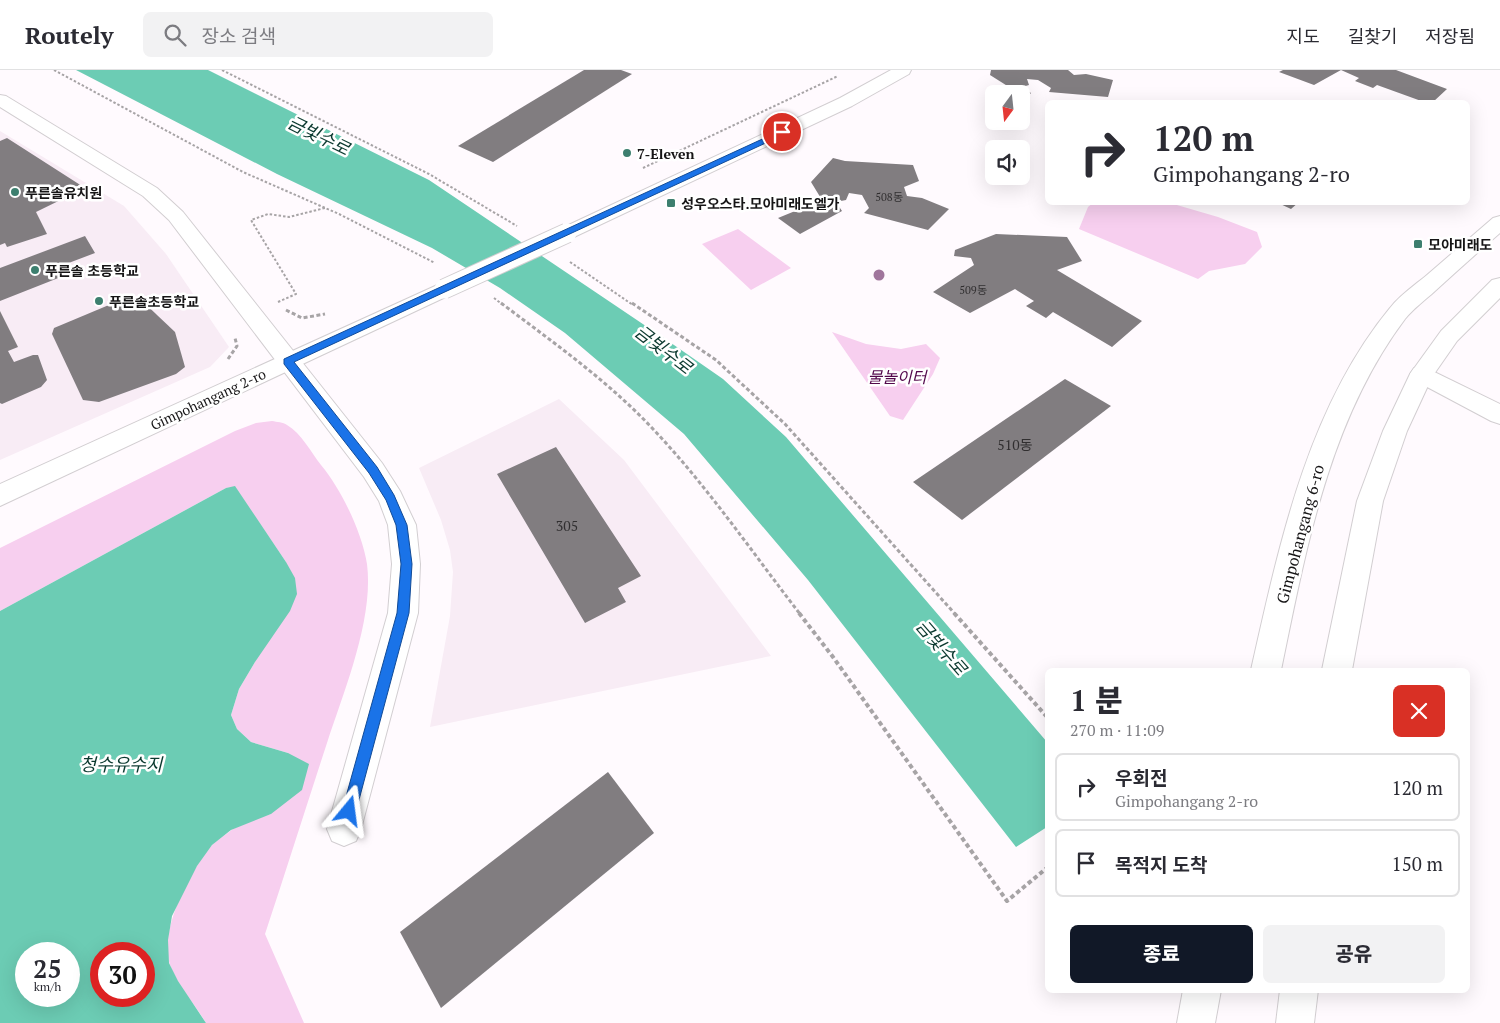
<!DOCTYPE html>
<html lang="ko">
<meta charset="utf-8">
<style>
body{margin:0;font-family:"PT Serif","Noto Sans KR",serif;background:#f2f2f3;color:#2b2b33;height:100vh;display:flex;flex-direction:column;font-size:19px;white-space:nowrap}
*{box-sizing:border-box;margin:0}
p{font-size:16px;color:#7c7c81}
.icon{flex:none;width:28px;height:28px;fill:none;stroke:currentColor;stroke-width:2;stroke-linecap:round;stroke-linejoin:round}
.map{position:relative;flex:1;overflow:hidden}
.details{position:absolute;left:1045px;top:598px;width:425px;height:325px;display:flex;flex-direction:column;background:#fff;border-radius:8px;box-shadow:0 5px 20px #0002}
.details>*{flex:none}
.banner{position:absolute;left:1045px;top:30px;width:425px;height:105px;border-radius:8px;box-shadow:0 5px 20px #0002;background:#fff;color:#2b2b33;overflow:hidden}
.needle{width:32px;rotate:195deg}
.buttons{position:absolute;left:985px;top:15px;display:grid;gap:10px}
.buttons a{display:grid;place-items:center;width:45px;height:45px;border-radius:8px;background:#fff;box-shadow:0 5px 20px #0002;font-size:25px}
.speed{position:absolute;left:15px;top:872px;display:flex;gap:10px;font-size:25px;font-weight:700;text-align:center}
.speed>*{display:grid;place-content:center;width:65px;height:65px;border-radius:50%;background:#fff;box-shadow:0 5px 20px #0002;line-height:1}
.speed small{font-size:12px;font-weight:400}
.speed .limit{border:8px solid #d22;background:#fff;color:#111}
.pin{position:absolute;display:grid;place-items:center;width:42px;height:42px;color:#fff;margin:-21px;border:2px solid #fff;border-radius:50%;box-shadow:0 1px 5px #0007}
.me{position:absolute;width:55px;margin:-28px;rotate:16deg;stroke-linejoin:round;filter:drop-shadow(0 0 4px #0008)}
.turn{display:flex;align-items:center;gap:18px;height:105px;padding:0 25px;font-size:22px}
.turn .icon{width:65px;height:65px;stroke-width:2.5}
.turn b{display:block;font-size:35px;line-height:42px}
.round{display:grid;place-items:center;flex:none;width:52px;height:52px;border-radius:8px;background:#f2f2f3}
.summary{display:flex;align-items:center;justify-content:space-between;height:85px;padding:0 25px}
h1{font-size:30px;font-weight:800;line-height:38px}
.primary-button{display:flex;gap:10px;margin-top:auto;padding:10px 25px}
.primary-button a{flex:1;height:58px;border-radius:8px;background:#111827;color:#fff;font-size:20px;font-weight:800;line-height:58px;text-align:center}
.primary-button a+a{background:#f2f2f3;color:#2b2b33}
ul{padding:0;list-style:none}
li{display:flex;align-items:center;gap:15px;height:68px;margin:0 10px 8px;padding:0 15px;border:2px solid #e1e1e2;border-radius:8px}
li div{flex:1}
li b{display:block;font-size:19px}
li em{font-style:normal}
header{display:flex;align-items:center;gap:30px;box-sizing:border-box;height:70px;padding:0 25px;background:#fff;border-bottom:1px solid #e1e1e2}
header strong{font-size:24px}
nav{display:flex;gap:28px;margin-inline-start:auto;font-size:18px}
.search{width:350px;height:45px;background:#f2f2f3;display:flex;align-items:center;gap:12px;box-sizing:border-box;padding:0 18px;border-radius:8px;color:#7c7c81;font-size:19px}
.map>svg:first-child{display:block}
</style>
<header>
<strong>Routely</strong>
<div class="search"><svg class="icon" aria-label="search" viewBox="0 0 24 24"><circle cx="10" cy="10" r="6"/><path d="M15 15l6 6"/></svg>장소 검색</div>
<nav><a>지도</a><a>길찾기</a><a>저장됨</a></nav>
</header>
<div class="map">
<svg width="1500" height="953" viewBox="0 0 1500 953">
<rect width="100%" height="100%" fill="#fffafe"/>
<g fill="#f8ecf5">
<path d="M0 61 124 136 166 184 229 277 210 297 0 390Z"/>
<path d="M559 329 624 390 771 586 430 657 450 546 453 502 450 480 441 450 419 398Z"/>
</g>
<g fill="#f7cfef">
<path d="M1093 133H1170L1218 147 1257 162 1262 177 1245 194 1209 201 1198 209 1079 159 1088 137Z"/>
<path d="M738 159 791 198 751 220 702 174Z"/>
<path d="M832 262 866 274 901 279 926 274 940 288 933 304 903 350 890 346Z"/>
<path d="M272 351C277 352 283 352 287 355 301 363 311 382 321 395 341 419 362 462 367 494 374 549 344 621 327 673 306 737 286 801 265 864L304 953H206C194 933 178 916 170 895 158 861 190 802 211 776 216 771 223 766 229 762 240 753 257 749 271 744L288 683 251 672 237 659 231 645 239 619 255 592 286 492 235 417 226 418 0 541V478L235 361 256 353Z"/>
</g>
<g fill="#6cccb4" fill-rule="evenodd">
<path d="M76 0H208L429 110 674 275 723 309 786 367 1047 672V757L1016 777 808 510 684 364 565 263 500 218 432 178 277 104Z"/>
<path d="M235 416 286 492 295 508 297 524 290 541 255 592 239 619 231 645 237 659 251 672 288 683 309 694 302 720 271 744 231 760 212 775 197 796 172 846 168 870 169 893 178 911 206 953H0V541L226 418ZM26 884H69V926H26ZM101 884H144V926H101Z"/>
</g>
<g fill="#817d80">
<path d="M584 0H621L632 4 493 92 458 76Z"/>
<path d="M991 0H1068L1074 5 1086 4 1113 10 1108 27 1049 22 1051 18 1038 10 1027 9 1029 15 1022 17 1031 23 1021 34V24H1000L1009 17 990 5Z"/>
<path d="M1283 0H1396L1447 19 1433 32H1424L1377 15 1373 18 1355 11 1359 8 1341 0 1314 15 1279 2Z"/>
<path d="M7 68 85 118 36 142 47 164 7 177 5 173 0 175V71Z"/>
<path d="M833 88 845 91 913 95 919 111 904 117 907 126 922 128 949 139 928 160 864 143 869 138 862 125 849 123 846 130 836 132 842 141 800 164 778 148 822 130 811 112Z"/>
<path d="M1276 132H1299L1291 139Z"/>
<path d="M996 164 1067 167 1082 191 1057 200 1142 251 1112 277 1053 242 1046 248 1026 236 1034 231 1015 219 970 243 933 222 974 195 971 188 954 186 955 180Z"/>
<path d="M85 166 95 183 66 194 71 203 0 231V198Z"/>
<path d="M128 227H138L175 262 185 297 176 304 99 332 83 330 52 264 54 258Z"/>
<path d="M0 241 18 277 8 281 14 292 33 285H38L47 310 41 317 2 334 0 333Z"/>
<path d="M1065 309 1111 336 962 450 913 412Z"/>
<path d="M556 377 641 506 618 518 626 532 585 553 497 404Z"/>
<path d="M608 702 654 763 441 938 400 862Z"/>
</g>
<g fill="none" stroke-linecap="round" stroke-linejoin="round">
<defs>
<g id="minor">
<path d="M0 25 6 26 157 118 183 142 382 393 400 421 416 455 420 494 418 543 361 759 356 771 344 776 332 771 327 759 388 543 392 494 388 455 379 431 364 407 169 150 143 126 0 37Z"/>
<path d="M1422 296 1500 334V354L1491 351 1414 310 1410 304 1414 298Z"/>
</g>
<g id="tertiary">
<path d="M891 0H911L909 4 852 36 574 167 567 169 560 167 557 163 560 159 840 28Z"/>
<path d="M1500 146V163C1478 182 1457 201 1435 221 1425 230 1413 239 1405 249 1329 350 1306 479 1281 600H1251C1279 476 1307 339 1390 238 1400 225 1415 215 1427 205 1449 186 1471 167 1493 148Z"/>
<path d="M1500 208V228L1457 271 1432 307 1407 361 1383 431 1352 600H1322L1357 431 1383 361 1410 304 1441 261 1492 210Z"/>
<path d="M444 212 452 214 455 219 452 224 0 436V414Z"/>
<path d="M1183 920H1221L1215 953H1177Z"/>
<path d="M1280 920H1318L1314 953H1276Z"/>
</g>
</defs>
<use href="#minor" stroke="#d2ced1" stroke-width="2"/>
<use href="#tertiary" stroke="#d2ced1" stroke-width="2"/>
<g stroke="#a7a4a6" stroke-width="2" stroke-dasharray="2.5 2" stroke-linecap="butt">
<path d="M54 0 243 102 339 144 435 193"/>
<path d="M222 0 429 104 517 156"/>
<path d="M643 98 838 6"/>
<path d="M570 192 633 235"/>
<path d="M494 228 503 235"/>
<path d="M278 232 296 224 251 150 268 144 289 147 325 138"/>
</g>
<g stroke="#a7a4a6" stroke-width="3" stroke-dasharray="4 2.5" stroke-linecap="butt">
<path d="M501 233C554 273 608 311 653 359 707 416 752 482 800 544"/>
<path d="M632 233 716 290 785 354 955 544"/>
<path d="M286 240 302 248 325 244"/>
<path d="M228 289 237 276 235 268"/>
</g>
<g stroke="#a7a4a6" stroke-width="4" stroke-dasharray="4.5 3" stroke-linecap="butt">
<path d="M799 543 833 587 1007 831 1048 797"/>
<path d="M954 543 1048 648"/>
</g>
<use href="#minor" fill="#fff" fill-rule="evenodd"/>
<use href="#tertiary" fill="#fff" fill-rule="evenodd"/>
<defs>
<path id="tertiary-bridge" d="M444 219 567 163"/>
</defs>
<use href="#tertiary-bridge" stroke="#d2ced1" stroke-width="21" stroke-linecap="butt"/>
<use href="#tertiary-bridge" stroke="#fff" stroke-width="19"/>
</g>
<circle fill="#a0759c" cx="879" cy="205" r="5.5"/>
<path fill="#1a73e8" stroke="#114b97" d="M782 60 786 62 785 64 294 292 377 397 394 425 407 455 412 494 409 543 356 741 354 746 349 748 344 746 342 741 397 543 401 494 396 455 386 430 369 403 284 294V289Z"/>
<g fill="#3d7f6f" stroke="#fff" stroke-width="2">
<circle cx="627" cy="83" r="5"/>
<circle cx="15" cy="122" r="5"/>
<rect x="666" y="128" width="10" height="10" rx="2.5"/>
<rect x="1413" y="169" width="10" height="10" rx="2.5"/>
<circle cx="35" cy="200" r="5"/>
<circle cx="99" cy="231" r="5"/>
</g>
<g text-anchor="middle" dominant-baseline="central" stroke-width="5" stroke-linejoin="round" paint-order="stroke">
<g font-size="11" fill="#312f30">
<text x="889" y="127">508동</text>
<text x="973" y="220">509동</text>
</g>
<g font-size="14" font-weight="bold" fill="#161516" stroke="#fff" text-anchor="start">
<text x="637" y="83">7-Eleven</text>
<text x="25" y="122">푸른솔유치원</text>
<text x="681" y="133">성우오스타.모아미래도엘가</text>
<text x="1428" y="174">모아미래도</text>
<text x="45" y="200">푸른솔 초등학교</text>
<text x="109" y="231">푸른솔초등학교</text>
</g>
<g font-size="14" fill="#161516" stroke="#fff">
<text transform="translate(208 329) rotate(-25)">Gimpohangang 2-ro</text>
</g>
<g font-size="14" fill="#312f30">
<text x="1015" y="374">510동</text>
<text x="567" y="455">305</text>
</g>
<g font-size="16" font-style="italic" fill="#52084b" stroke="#fff">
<text x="897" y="307">물놀이터</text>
</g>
<g font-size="16" fill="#161516" stroke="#fff">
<text transform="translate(1300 464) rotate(-75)">Gimpohangang 6-ro</text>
</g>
<g font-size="18" font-style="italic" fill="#0b392f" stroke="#fff">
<text transform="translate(319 65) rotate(26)">금빛수로</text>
<text transform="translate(664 279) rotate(38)">금빛수로</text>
<text transform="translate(942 577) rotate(49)">금빛수로</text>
<text x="121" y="694">청수유수지</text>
</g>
</g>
</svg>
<div class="buttons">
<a><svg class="needle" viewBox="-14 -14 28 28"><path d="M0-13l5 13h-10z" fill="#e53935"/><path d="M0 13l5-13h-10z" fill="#7c7c81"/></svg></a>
<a><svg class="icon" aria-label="sound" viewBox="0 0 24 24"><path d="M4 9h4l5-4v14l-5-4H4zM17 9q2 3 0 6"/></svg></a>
</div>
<div class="speed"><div>25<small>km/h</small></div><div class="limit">30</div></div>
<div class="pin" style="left:782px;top:62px;background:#d93025"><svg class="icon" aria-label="arrive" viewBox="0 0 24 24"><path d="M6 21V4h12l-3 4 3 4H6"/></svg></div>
<svg class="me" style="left:349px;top:741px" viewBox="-20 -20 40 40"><path d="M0-17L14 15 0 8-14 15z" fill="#1a73e8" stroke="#fff" stroke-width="4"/></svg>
<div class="banner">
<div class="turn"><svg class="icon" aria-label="right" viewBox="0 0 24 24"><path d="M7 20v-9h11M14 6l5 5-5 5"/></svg><div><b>120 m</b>Gimpohangang 2-ro</div></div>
</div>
<section class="details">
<div class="summary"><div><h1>1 분</h1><p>270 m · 11:09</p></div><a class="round" style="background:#d93025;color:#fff"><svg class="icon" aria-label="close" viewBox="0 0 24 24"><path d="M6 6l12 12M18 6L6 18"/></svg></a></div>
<ul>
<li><svg class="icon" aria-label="right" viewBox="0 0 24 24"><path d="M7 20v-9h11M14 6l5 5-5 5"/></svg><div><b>우회전</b><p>Gimpohangang 2-ro</p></div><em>120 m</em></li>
<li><svg class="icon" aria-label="arrive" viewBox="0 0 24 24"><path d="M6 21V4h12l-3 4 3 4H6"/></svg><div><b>목적지 도착</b></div><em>150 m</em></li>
</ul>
<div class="primary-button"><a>종료</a><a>공유</a></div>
</section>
</div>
